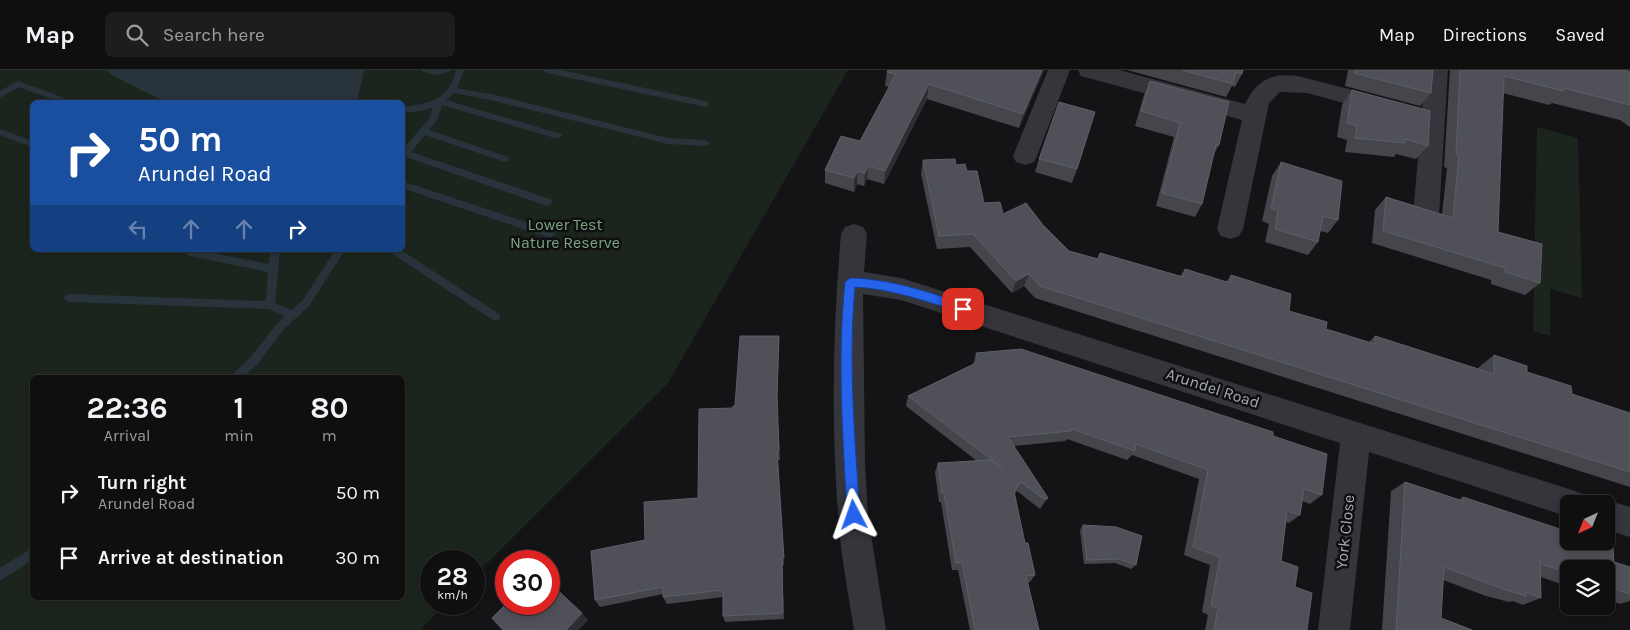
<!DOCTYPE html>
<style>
body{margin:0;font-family:Karla,sans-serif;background:#1d1d1e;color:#f1f3f6;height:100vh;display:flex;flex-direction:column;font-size:19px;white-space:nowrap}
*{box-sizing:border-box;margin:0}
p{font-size:16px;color:#9b9c9f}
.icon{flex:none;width:28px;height:28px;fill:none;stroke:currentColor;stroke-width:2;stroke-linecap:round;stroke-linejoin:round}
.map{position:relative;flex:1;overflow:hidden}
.panel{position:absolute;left:30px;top:305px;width:375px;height:225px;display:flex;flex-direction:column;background:#0f0f10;border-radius:8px;box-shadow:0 2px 8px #0003,0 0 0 1px #2f2f30}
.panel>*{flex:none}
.top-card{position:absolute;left:30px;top:30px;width:375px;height:152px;border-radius:8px;box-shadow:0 2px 8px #0003,0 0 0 1px #2f2f30;background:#1a4fa0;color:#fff;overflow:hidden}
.needle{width:32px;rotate:223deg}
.tools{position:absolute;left:1560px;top:425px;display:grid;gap:10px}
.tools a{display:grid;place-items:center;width:55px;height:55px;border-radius:8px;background:#0f0f10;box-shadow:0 2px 8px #0003,0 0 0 1px #2f2f30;font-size:25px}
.speed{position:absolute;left:420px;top:480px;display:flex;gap:10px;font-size:25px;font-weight:700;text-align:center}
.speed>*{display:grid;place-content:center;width:65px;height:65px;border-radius:50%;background:#0f0f10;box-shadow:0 2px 8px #0003,0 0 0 1px #2f2f30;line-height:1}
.speed small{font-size:12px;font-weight:400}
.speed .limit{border:8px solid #d22;background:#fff;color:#111}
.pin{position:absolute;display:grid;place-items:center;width:42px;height:42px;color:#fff;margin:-21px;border-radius:10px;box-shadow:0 2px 8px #0006}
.me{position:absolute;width:55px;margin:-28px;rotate:356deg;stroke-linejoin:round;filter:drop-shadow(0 0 4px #0008)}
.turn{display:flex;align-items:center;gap:18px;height:105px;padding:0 25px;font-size:22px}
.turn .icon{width:65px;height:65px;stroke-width:2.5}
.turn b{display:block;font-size:35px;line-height:42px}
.lanes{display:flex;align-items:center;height:48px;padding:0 25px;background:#0003;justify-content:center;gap:25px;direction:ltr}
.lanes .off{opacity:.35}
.eta{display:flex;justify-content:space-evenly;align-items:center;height:85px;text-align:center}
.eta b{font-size:30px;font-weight:700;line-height:35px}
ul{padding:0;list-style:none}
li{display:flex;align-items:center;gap:15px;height:65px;padding:0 25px}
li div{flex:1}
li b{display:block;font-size:19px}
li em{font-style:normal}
header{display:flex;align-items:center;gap:30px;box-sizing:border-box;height:70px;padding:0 25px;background:#0f0f10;border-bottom:1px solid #2f2f30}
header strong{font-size:24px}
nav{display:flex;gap:28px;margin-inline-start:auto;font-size:18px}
.search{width:350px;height:45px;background:#1d1d1e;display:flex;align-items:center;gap:12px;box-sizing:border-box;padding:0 18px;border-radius:8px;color:#9b9c9f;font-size:19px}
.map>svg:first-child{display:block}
</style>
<header>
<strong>Map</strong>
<div class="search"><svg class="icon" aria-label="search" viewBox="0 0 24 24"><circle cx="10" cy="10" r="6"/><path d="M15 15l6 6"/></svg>Search here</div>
<nav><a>Map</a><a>Directions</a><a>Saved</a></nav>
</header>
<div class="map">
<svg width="1630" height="560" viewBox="0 0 1630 560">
<rect width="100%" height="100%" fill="#141416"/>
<g fill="#1c251d" fill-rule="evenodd">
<path d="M0 0H848L668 313 474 506V491H431V534H446L420 560H0ZM32 32H402V180H32ZM32 308H402V528H32Z"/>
<path d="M1537 57 1578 68 1582 228 1550 219V266L1533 261Z"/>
</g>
<path fill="#29333c" d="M106 0H364L357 32H165L113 6Z"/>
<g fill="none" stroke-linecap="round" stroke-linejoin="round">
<g fill="#29333c" fill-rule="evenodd">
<path d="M422 0H450L449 2 435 5 423 2Z"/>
<path d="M456 0H464L457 18 495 25 668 68 706 70 710 73 706 76 668 74 495 31 454 23 446 30 561 64 562 66 558 69 442 35 437 50 429 60 508 87 509 89 508 91 505 92 425 65 411 82 550 129 552 132 550 135 547 136 406 87 402 89V80L429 49 433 37 421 41 402 43V37C419 35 436 33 448 19 452 14 454 6 456 0Z"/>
<path d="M543 0H561L706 31 710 34 706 37 547 3Z"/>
<path d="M18 11 70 30 71 32H60L19 17 0 28V21Z"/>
<path d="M0 59 32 71V77L0 65Z"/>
<path d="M402 111 553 161 555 164 550 168 402 118Z"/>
<path d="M186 180H199L269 194 270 180H280L275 233 292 240 303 230 335 180H345L309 236 283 260 257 295 241 308H228L249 289 277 254 285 246 269 239 69 232 66 231 64 228 66 225 69 224 266 231 268 202 190 186 187 185Z"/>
<path d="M389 180H401L499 244 501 247 499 250H493L391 183Z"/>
<path d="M32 478V490L0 511V498Z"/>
</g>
<g fill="#35363c" fill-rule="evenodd">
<path d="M1048 0H1070L1037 86 1034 92 1025 95 1016 92 1013 86Z"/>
<path d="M1078 0H1119L1245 34C1257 9 1272 3 1298 6L1422 38 1426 0H1448L1439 145 1435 152 1426 155 1417 152 1413 145 1421 54 1307 23 1280 22 1269 33 1243 159 1239 166 1230 169 1221 166 1217 159 1242 50 1081 6Z"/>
<path d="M1616 0H1630V9L1619 6Z"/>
<path d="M854 154 863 157 867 164 864 202 901 208 1572 420 1583 424 1587 434H1569V447L1369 382 1350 560H1318L1340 373 901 230 863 224 865 395 868 445 886 560H854C848 521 840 482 838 443 831 350 833 256 841 164L845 157Z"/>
<path d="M1606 430 1630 437V467L1606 460V434H1598Z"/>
</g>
</g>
<g fill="#45464c">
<path d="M1044 0 1019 58 927 29 884 114 867 109 864 116 857 114 854 122 825 113V100L860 71 889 17 885 16 887 2Z"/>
<path d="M1127 0H1243L1242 4 1235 17 1232 16 1226 27Z"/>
<path d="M1348 0H1433L1431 23 1420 36 1345 16Z"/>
<path d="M1450 0H1622L1630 2V57L1620 50 1552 33 1549 35 1503 23 1498 162 1540 213 1525 225 1491 214V210L1372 173 1375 140 1386 127 1442 144 1447 98 1444 97Z"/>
<path d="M1150 11 1219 75 1213 86 1202 134 1195 147 1156 136 1174 67 1135 56 1144 25Z"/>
<path d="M1352 20 1428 76 1416 89 1396 84 1394 87 1345 82 1347 70 1337 67 1342 35Z"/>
<path d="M1039 89 1077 99 1072 113 1035 102Z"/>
<path d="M923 90 956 95 967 101 984 133 1003 144 1043 155 1069 181 1097 189 1100 183 1180 206 1185 199 1226 212 1231 205 1289 241 1326 259 1369 272 1375 266 1479 300V297L1494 285 1572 324 1630 343V417L1035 228 1024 216 1012 223 970 177 937 179 921 104Z"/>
<path d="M1281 92 1338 150 1328 163 1320 161 1318 172 1308 185 1265 172 1269 154 1262 151 1272 106Z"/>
<path d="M779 266V277L777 335 780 390H778L784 495H782L784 549 725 552 723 546V527L667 534 663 527V524L600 537 595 530 645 470 698 428 733 338 735 336Z"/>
<path d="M976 283 1273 366 1322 425 1310 434 1302 431 1300 445 1289 453 1286 452 1281 491 1295 517 1307 560H1205L1208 545 1202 542 1210 495 1184 485 1199 409 1132 385 1127 390 1067 369 1065 371 1014 376 1048 428 1042 436 1040 439 1017 421 1015 424 1025 473 1035 505 1030 512H1028L1039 560H970L958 500H952L941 432H939L935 402 938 393 977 391 906 336 908 326 973 295Z"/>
<path d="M1405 412 1458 430 1463 427 1614 492 1630 497V531L1620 534 1606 529V499H1569V517L1541 507V528L1523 535 1513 531 1509 532 1486 526 1443 510 1441 548 1472 560H1382L1391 421Z"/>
<path d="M1083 455 1136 495 1131 499 1115 493 1084 494 1080 460Z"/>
</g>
<g fill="#2d2e32">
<path d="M1042 0H1044L1019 58 1023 44Z"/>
<path d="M929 14 927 29 884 114 885 101Z"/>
<path d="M868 96 867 109 864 116 865 103Z"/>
<path d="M858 101 857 114 854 122V108Z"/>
<path d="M1029 204 1024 216 1012 223 1016 211Z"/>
<path d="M1048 428 1042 436 1040 439 1045 430Z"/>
<path d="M782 488V495L784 549 783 543Z"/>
<path d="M582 543 588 550 579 560H566Z"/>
</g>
<g fill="#505158" stroke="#5d5f67">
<path d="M888 0H1042L1023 44 929 14 885 101 868 96 865 103 858 101 854 108 825 100 841 66 860 71 896 4 887 2Z"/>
<path d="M1182 0H1243L1242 4 1236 2 1233 14Z"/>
<path d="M1355 0H1433L1431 23 1354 3Z"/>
<path d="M1460 0H1622L1630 2V35L1563 18V21L1504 6 1498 162 1542 174 1540 213 1505 202V198L1383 161 1386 127 1453 148 1459 85 1456 84Z"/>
<path d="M1150 11 1229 32 1219 75H1216L1202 134 1162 123 1180 53 1141 41Z"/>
<path d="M1352 20 1430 41 1428 76 1406 69 1405 73 1355 68 1357 56 1347 53Z"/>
<path d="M1059 32 1095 42 1077 99 1039 89Z"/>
<path d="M955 89 956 95 965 94 967 101H977L984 133 1000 132 1003 144 1026 133 1043 155 1069 181 1098 189 1100 183 1183 207 1185 199 1230 213 1231 205 1291 224 1289 241 1327 252 1326 259 1375 274V266L1494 304V285L1527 296V302L1571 316 1572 324 1630 343V402L1040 216 1029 204 1016 211 973 164 939 166 923 90Z"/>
<path d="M1281 92 1342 111 1338 150 1323 146 1318 172 1275 159 1278 141 1271 138Z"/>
<path d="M740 266H779L777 325 779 380 777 381 784 488H782L783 543 723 546V520L663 527V517L595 530 591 481 645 470 644 432 698 428 699 339 733 338V336H735Z"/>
<path d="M1021 279 1273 362V366L1327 384 1322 425 1304 419 1300 445 1287 441 1281 491 1298 497 1295 517 1312 523 1307 560H1214L1218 538 1211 536 1220 487 1193 477 1208 400 1136 374 1135 381 1072 359 1071 361 1008 367 1048 428 1045 430 1021 412 1014 422 1025 473H1028L1035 505 1026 506 1039 560H975L962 492 956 493 944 423H942L938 393 990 390 1003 398 908 326 978 292 976 283Z"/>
<path d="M1405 412 1463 431V427L1569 462V471H1595L1613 477 1614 492 1630 497V524L1606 516V499H1569V503L1544 495 1540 491 1541 528 1526 522V526L1503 519 1444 497 1441 548 1472 560H1396Z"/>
<path d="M1083 455 1116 457 1142 466 1136 495 1119 489 1087 490Z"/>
<path d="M549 512 582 543 566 560H503L492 548 506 534H549Z"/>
</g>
<path fill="#2563eb" stroke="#184099" d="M850 208C891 209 929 222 967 235L969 239 963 243C928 232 893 219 855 217 848 293 855 370 860 445L858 450 854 451 849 450 847 445C843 368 837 290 845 212Z"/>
<g text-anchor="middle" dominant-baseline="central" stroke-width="5" stroke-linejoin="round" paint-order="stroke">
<g font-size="16" fill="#7aa57e" stroke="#0f0f11">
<text x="565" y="154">Lower Test<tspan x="565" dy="18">Nature Reserve</tspan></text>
</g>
<g font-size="16" fill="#a5aab8" stroke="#0f0f11">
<text transform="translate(1213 318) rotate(18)">Arundel Road</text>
<text transform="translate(1345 462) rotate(-84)">York Close</text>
</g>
</g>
</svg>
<div class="tools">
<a><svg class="needle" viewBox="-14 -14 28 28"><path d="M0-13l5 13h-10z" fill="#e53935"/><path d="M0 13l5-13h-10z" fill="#9b9c9f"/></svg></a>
<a><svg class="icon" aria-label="layers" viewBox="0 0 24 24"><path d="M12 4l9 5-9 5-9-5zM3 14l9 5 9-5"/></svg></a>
</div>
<div class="speed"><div>28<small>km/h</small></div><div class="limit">30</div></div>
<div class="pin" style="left:963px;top:239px;background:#d93025"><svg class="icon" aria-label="arrive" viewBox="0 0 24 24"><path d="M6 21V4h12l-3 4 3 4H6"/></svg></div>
<svg class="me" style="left:854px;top:445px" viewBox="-20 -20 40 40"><path d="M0-17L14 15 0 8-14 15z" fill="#2563eb" stroke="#fff" stroke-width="4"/></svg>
<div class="top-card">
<div class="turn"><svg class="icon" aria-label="right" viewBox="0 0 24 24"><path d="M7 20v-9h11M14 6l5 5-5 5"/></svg><div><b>50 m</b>Arundel Road</div></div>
<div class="lanes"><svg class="icon off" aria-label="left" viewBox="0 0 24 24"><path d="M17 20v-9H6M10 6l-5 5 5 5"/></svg><svg class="icon off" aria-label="ahead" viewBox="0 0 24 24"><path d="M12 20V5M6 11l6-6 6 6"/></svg><svg class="icon off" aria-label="ahead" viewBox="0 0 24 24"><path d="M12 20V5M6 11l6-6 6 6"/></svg><svg class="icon" aria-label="right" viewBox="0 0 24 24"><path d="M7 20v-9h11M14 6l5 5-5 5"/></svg></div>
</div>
<section class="panel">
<div class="eta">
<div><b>22:36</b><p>Arrival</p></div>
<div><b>1</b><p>min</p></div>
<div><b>80</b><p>m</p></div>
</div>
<ul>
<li><svg class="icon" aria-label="right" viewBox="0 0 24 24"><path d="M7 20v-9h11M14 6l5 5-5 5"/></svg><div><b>Turn right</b><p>Arundel Road</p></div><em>50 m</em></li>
<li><svg class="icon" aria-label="arrive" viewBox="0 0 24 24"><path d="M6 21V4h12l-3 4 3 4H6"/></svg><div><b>Arrive at destination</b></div><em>30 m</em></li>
</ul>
</section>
</div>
